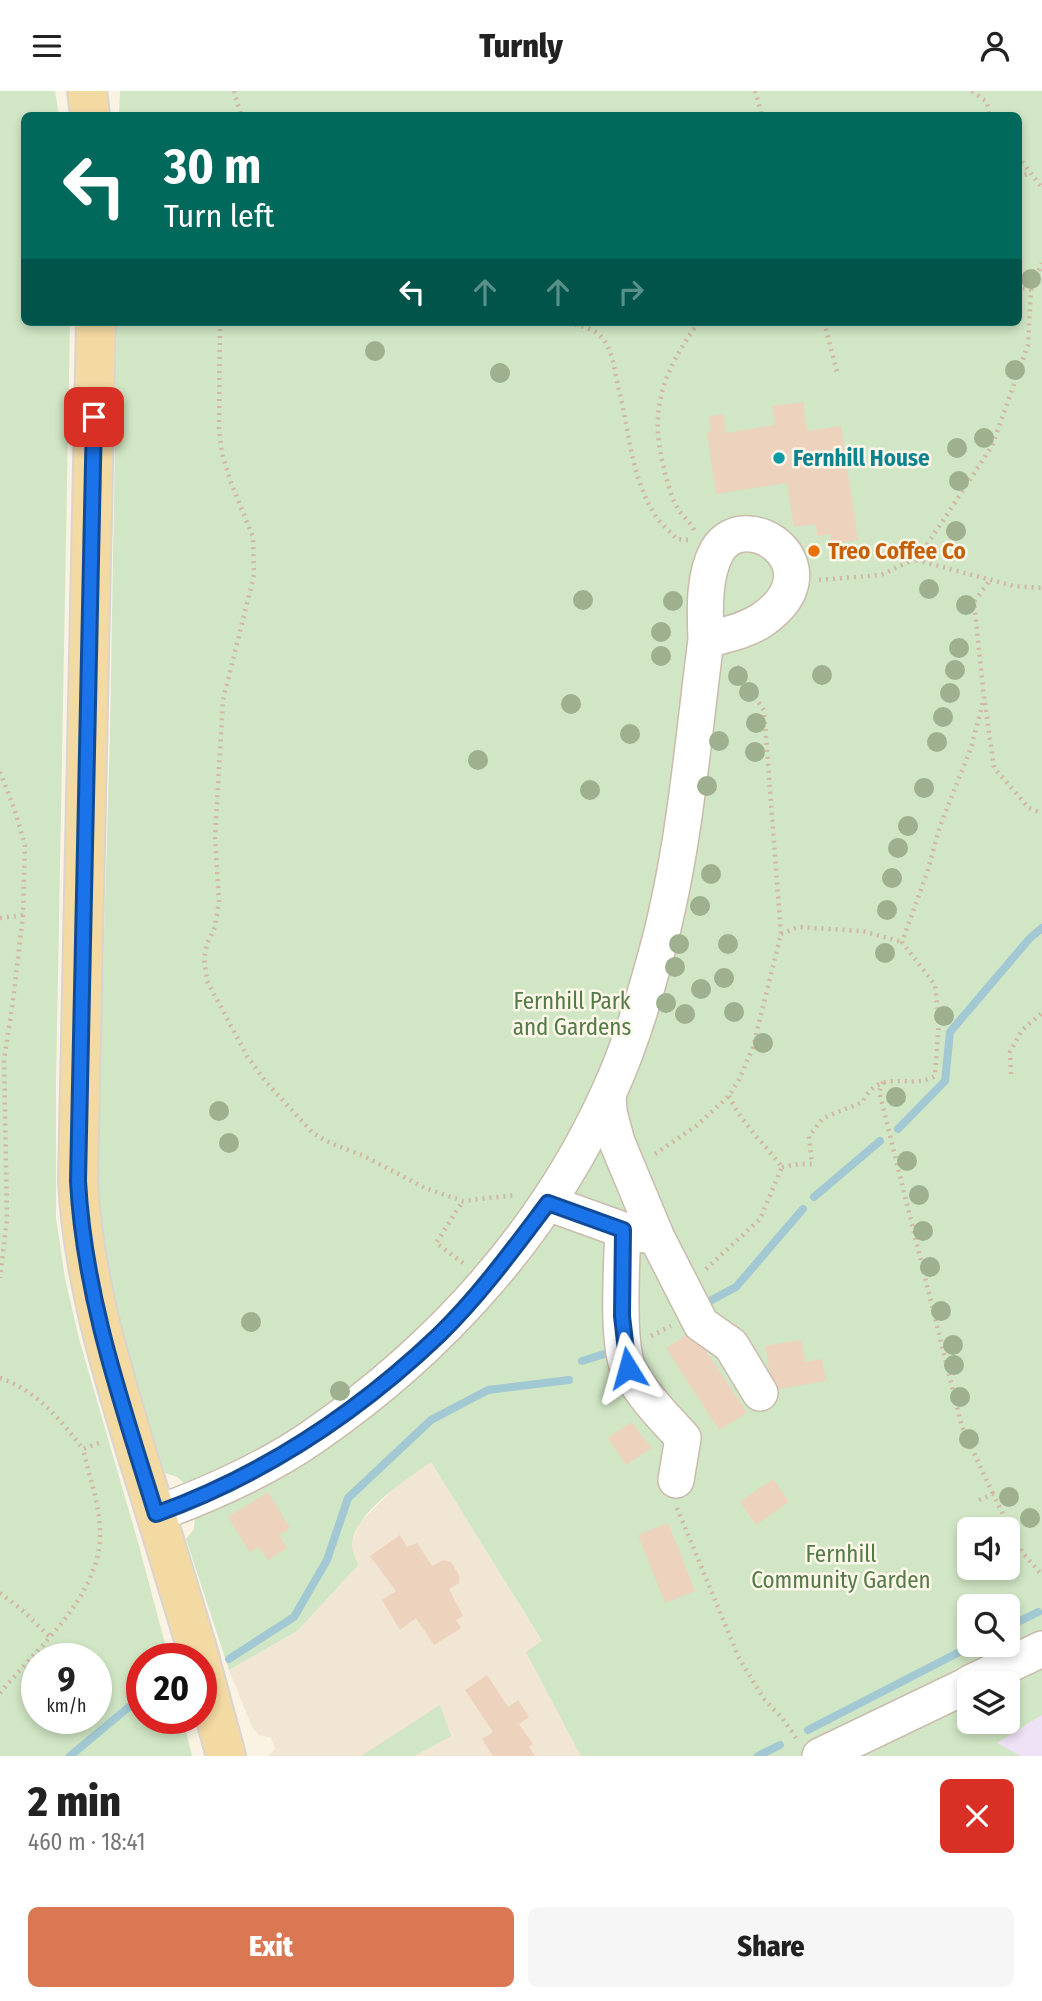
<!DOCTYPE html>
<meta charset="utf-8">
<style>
body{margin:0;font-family:"Fira Sans Condensed",sans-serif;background:#f6f6f6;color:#222;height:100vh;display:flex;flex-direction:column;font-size:26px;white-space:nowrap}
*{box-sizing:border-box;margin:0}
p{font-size:23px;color:#767676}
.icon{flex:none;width:38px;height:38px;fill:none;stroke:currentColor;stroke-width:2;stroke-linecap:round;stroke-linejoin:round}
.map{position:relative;height:1665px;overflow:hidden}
.details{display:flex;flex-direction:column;background:#fff;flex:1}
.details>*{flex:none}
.banner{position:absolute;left:21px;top:21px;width:1001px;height:214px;border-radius:10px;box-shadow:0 4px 10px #0003;background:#00695c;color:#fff;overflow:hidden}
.tools{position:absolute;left:957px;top:1426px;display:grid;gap:14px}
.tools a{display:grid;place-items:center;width:63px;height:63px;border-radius:10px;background:#fff;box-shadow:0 4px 10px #0003;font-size:35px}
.speed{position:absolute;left:21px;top:1552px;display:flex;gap:14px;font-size:35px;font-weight:700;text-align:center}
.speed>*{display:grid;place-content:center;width:91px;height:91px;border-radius:50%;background:#fff;box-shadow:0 4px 10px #0003;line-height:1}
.speed small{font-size:18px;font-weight:400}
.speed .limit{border:10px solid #d22;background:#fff;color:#111}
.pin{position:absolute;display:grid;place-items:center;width:60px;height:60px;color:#fff;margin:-30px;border-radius:14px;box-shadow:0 4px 10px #0006}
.me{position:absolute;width:77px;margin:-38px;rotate:352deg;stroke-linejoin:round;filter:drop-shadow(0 0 5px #0008)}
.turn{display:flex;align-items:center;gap:24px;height:147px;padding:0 28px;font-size:32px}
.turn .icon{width:91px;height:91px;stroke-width:2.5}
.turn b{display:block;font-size:49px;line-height:60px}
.lanes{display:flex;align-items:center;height:66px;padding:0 28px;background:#0003;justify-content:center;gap:35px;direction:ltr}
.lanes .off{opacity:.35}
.round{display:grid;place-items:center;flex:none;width:74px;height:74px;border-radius:10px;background:#f6f6f6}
.headline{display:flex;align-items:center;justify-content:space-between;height:119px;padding:0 28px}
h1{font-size:42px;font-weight:800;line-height:52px}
.action{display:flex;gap:14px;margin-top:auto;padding:14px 28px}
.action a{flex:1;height:80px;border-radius:10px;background:#da7853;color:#fff;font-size:28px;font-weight:800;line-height:80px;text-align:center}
.action a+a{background:#f6f6f6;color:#222}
header{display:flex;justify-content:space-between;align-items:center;height:91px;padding:0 28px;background:#fff;font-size:32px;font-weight:800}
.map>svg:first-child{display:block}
</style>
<header><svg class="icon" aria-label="menu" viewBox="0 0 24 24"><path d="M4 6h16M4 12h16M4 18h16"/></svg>Turnly<svg class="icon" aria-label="person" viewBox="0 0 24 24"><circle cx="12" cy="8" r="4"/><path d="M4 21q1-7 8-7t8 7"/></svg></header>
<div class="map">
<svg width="1042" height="1665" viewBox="0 0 1042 1665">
<rect width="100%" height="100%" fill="#faf3e4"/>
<path fill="#f1e5d3" d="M431 1371 521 1517 614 1665H268L275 1658 271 1647 259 1644 252 1636 229 1579 297 1540 351 1453 359 1432 400 1392Z"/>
<path fill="#efe1f6" d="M1042 1624V1665H976Z"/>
<g fill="#d0e6c4" fill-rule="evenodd">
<path d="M0 0H55L59 24H24V231H70L56 993V1127L65 1187 79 1248 138 1451 169 1568H142V1628H183L192 1665H0ZM37 1568H96V1628H37Z"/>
<path d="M120 0H1042V1624L997 1652 1021 1665H581L526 1561 542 1550 431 1371C408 1387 353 1423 352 1453 351 1459 356 1468 358 1474L297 1540 229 1579 186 1448 194 1438 195 1422 183 1391 177 1386 165 1382C135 1284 102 1194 97 1089L110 643 117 231H1018V24H119ZM970 1438H1008V1477H970ZM970 1516H1008V1554H970ZM970 1592H1008V1631H970Z"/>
<path d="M440 1614 451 1645 414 1665H361Z"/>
</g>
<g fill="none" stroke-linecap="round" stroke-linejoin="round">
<g stroke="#a2c9d3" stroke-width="8">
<path d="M898 1038 945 990 950 941 1030 847 1042 837"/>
<path d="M814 1106 880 1050"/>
<path d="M706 1212 736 1196 803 1118"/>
<path d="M582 1270 614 1260"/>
<path d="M1008 1536 1038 1521"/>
<path d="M229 1568 294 1526 327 1469 348 1407 431 1329 488 1299 569 1289"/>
<path d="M808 1639 973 1554"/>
<path d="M70 1665 142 1605"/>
<path d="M758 1665 780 1654"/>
</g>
</g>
<g fill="#edd3be">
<path d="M803 311 807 340 841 335 858 449 831 453 830 443 817 445 816 433 794 436 787 392 716 403 707 341H711L709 326 723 323 726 342 775 334 772 315Z"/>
<path d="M693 1240 747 1322 719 1339 666 1257Z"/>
<path d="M801 1249 805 1271 822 1268 826 1290 773 1299 765 1255Z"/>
<path d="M631 1331 652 1357 626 1374 608 1347Z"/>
<path d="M773 1388 789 1411 756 1434 740 1411Z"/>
<path d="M268 1401 290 1437 279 1444 287 1457 268 1469 259 1456 250 1461 228 1426Z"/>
<path d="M668 1432 695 1500 665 1512 638 1444Z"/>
<path d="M400 1444 407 1456 417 1452 432 1475 443 1469 451 1471 459 1484V1492L449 1498 463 1525 456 1529 461 1537 434 1554 416 1527 400 1539 382 1509 396 1500 370 1465Z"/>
<path d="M487 1584 508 1616 518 1609 529 1626 519 1633 533 1653 529 1656 535 1665H493L482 1648 493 1641 465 1599Z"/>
</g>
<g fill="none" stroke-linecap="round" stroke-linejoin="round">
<defs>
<g id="minor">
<path d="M608 1004 609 1021 617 1051 657 1147 701 1233 731 1254 760 1302"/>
<path d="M548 1112 623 1139 644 1144"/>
<path d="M623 1139C622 1170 616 1253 629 1279 642 1304 664 1326 683 1347L676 1389"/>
<path d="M156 1423C210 1403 267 1378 314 1345 440 1258 546 1141 609 1001 628 960 642 915 654 871 684 767 692 656 706 549 705 522 703 485 717 460 745 411 839 476 762 529 746 540 724 544 706 549"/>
<path d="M970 1592 1042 1558"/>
<path d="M820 1665 970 1593"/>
</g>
<g id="major">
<path d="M87 0 90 24"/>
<path d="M96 231 78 1090C83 1186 111 1277 139 1369 160 1435 180 1502 200 1568"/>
<path d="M201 1573 226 1665"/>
</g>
</defs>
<use href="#minor" stroke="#cabbac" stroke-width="38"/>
<use href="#major" stroke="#dad4d0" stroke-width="42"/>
<g stroke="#d2b7a2" stroke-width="4.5" stroke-dasharray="2 5" stroke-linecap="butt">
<path d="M234 0 241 24"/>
<path d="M755 0 762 24"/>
<path d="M972 0 987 11 989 24"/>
<path d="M1018 65 1042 97"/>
<path d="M1018 86 1031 82"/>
<path d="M1031 199 1042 172"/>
<path d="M220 231 219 337 222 363 230 389 253 446 254 484 223 609 215 747 219 810 215 836 207 853 204 867 207 890 247 965 266 991 313 1042 330 1052 362 1064 425 1097 463 1110 516 1104"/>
<path d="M561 231C576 233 594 236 604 249 613 262 615 281 618 295 629 338 631 386 655 424 661 433 670 441 677 448L688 449"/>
<path d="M824 231 837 281"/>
<path d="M694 439C690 430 683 426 678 418 671 406 667 390 664 377 648 319 664 278 699 231"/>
<path d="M916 469 1014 495 1042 497"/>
<path d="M819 489 881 484 919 466 992 355 1028 254 1031 199 1018 196"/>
<path d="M985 612 994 677 1029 717 1042 722"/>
<path d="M0 681 15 720 25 754 23 824 13 910 4 969 7 1129 0 1187"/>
<path d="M0 827 23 824"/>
<path d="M781 843 798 836 862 840 902 851"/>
<path d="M1011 983 1010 961 1022 939 1042 922"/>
<path d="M883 991 879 1000 962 1336 993 1403"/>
<path d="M655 1063 696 1035 729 1005 739 989 753 956 781 843 764 620 737 576 734 575"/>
<path d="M782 1076 798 1073H812L809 1045 823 1027 863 1011C879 975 911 1000 935 985L939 930 935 894 902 851 927 782 940 735 971 657 984 607 974 511 990 489"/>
<path d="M463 1172 436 1152 463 1110"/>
<path d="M706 1178 760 1128 782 1076C765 1054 740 1030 729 1005"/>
<path d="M651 1245 671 1235"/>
<path d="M0 1287C36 1299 60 1328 83 1358"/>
<path d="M979 1409 993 1403 1022 1461 1042 1484"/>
<path d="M677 1417 739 1567 764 1608 783 1628 796 1647"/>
<path d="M0 1502 22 1519 49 1545"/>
<path d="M0 1602C37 1557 101 1505 100 1442 100 1414 89 1385 83 1358L102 1351"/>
</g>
<use href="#minor" stroke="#fff" stroke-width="35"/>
<use href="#major" stroke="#f3d9a2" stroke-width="38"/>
</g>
<g fill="#9fb08e">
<circle cx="1031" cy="188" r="10"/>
<circle cx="375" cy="260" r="10"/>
<circle cx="1015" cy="279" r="10"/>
<circle cx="500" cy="282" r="10"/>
<circle cx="984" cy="347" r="10"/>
<circle cx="957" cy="357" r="10"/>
<circle cx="959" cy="390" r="10"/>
<circle cx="956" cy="440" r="10"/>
<circle cx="929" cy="498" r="10"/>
<circle cx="583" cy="509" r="10"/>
<circle cx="673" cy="510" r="10"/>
<circle cx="966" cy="514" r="10"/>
<circle cx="661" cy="541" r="10"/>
<circle cx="959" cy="557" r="10"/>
<circle cx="661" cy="565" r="10"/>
<circle cx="955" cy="579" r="10"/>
<circle cx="822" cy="584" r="10"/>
<circle cx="738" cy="585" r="10"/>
<circle cx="749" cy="601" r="10"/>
<circle cx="950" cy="602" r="10"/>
<circle cx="571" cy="613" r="10"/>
<circle cx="943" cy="626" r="10"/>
<circle cx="756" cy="632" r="10"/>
<circle cx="630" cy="643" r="10"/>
<circle cx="719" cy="650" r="10"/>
<circle cx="937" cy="651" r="10"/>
<circle cx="755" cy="661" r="10"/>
<circle cx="478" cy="669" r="10"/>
<circle cx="707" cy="695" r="10"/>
<circle cx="924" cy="697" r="10"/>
<circle cx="590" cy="699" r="10"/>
<circle cx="908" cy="735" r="10"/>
<circle cx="898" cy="757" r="10"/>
<circle cx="711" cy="783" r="10"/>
<circle cx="892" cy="787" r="10"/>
<circle cx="700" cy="815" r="10"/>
<circle cx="887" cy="819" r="10"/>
<circle cx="679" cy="853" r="10"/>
<circle cx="728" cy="853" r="10"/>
<circle cx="885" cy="862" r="10"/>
<circle cx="675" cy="876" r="10"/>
<circle cx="724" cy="887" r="10"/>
<circle cx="701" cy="898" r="10"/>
<circle cx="666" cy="912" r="10"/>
<circle cx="734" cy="921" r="10"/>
<circle cx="685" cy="923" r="10"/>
<circle cx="944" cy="925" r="10"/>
<circle cx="763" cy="952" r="10"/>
<circle cx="896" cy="1006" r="10"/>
<circle cx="219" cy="1020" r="10"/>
<circle cx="229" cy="1052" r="10"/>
<circle cx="907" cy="1070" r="10"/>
<circle cx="919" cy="1104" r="10"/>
<circle cx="923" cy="1140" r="10"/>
<circle cx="930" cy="1176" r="10"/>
<circle cx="941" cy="1220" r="10"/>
<circle cx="251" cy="1231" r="10"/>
<circle cx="953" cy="1254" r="10"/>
<circle cx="954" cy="1274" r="10"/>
<circle cx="340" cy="1300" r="10"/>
<circle cx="960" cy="1306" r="10"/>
<circle cx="969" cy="1348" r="10"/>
<circle cx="1009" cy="1406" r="10"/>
<circle cx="1030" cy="1427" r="10"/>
</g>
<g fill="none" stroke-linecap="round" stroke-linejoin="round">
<defs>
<path id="route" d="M94 326 78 1090C84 1205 122 1313 156 1423 264 1384 356 1323 439 1244 480 1204 514 1157 548 1112L623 1139 622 1225 628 1277"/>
</defs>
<use href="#route" stroke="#114b97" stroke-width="18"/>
<use href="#route" stroke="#1a73e8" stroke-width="12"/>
</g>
<circle fill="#0f9aa8" stroke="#fdf7ea" stroke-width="2.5" cx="779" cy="367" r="7"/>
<circle fill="#e8710a" stroke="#fdf7ea" stroke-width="2.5" cx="814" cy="460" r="7"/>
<g text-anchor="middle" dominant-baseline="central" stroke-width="5" stroke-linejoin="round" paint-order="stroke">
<g font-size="23" font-weight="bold" fill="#0d838f" stroke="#fdf7ea" text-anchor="start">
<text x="793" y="367">Fernhill House</text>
</g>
<g font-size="23" font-weight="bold" fill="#c56008" stroke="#fdf7ea" text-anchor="start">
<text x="828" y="460">Treo Coffee Co</text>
</g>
<g font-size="23" fill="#547a48" stroke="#fdf7ea">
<text x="572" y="910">Fernhill Park<tspan x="572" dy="26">and Gardens</tspan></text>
<text x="841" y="1463">Fernhill<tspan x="841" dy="26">Community Garden</tspan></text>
</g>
</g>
</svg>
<div class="tools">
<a><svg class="icon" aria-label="sound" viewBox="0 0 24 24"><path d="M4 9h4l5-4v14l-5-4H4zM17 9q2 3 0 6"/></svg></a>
<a><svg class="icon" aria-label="search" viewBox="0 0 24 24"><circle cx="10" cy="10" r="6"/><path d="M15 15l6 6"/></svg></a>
<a><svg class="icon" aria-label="layers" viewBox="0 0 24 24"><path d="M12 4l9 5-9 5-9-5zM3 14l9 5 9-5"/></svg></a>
</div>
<div class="speed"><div>9<small>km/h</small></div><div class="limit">20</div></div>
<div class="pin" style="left:94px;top:326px;background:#d93025"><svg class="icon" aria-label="arrive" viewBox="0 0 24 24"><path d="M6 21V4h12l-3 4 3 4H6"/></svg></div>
<svg class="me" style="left:628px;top:1277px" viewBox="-20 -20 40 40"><path d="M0-17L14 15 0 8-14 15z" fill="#1a73e8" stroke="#fff" stroke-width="4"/></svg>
<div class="banner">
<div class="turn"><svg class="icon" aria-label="left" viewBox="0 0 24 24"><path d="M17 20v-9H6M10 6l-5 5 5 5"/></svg><div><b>30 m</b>Turn left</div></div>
<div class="lanes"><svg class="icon" aria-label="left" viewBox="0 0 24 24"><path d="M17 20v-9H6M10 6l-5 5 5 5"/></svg><svg class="icon off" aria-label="ahead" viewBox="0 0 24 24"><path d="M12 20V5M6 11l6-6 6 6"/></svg><svg class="icon off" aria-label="ahead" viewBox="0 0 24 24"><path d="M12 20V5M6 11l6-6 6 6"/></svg><svg class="icon off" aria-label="right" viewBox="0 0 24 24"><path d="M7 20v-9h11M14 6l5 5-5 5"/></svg></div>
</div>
</div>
<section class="details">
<div class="headline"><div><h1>2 min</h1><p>460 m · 18:41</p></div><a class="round" style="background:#d93025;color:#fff"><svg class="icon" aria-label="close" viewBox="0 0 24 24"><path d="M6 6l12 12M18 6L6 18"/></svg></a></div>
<div class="action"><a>Exit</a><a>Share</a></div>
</section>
